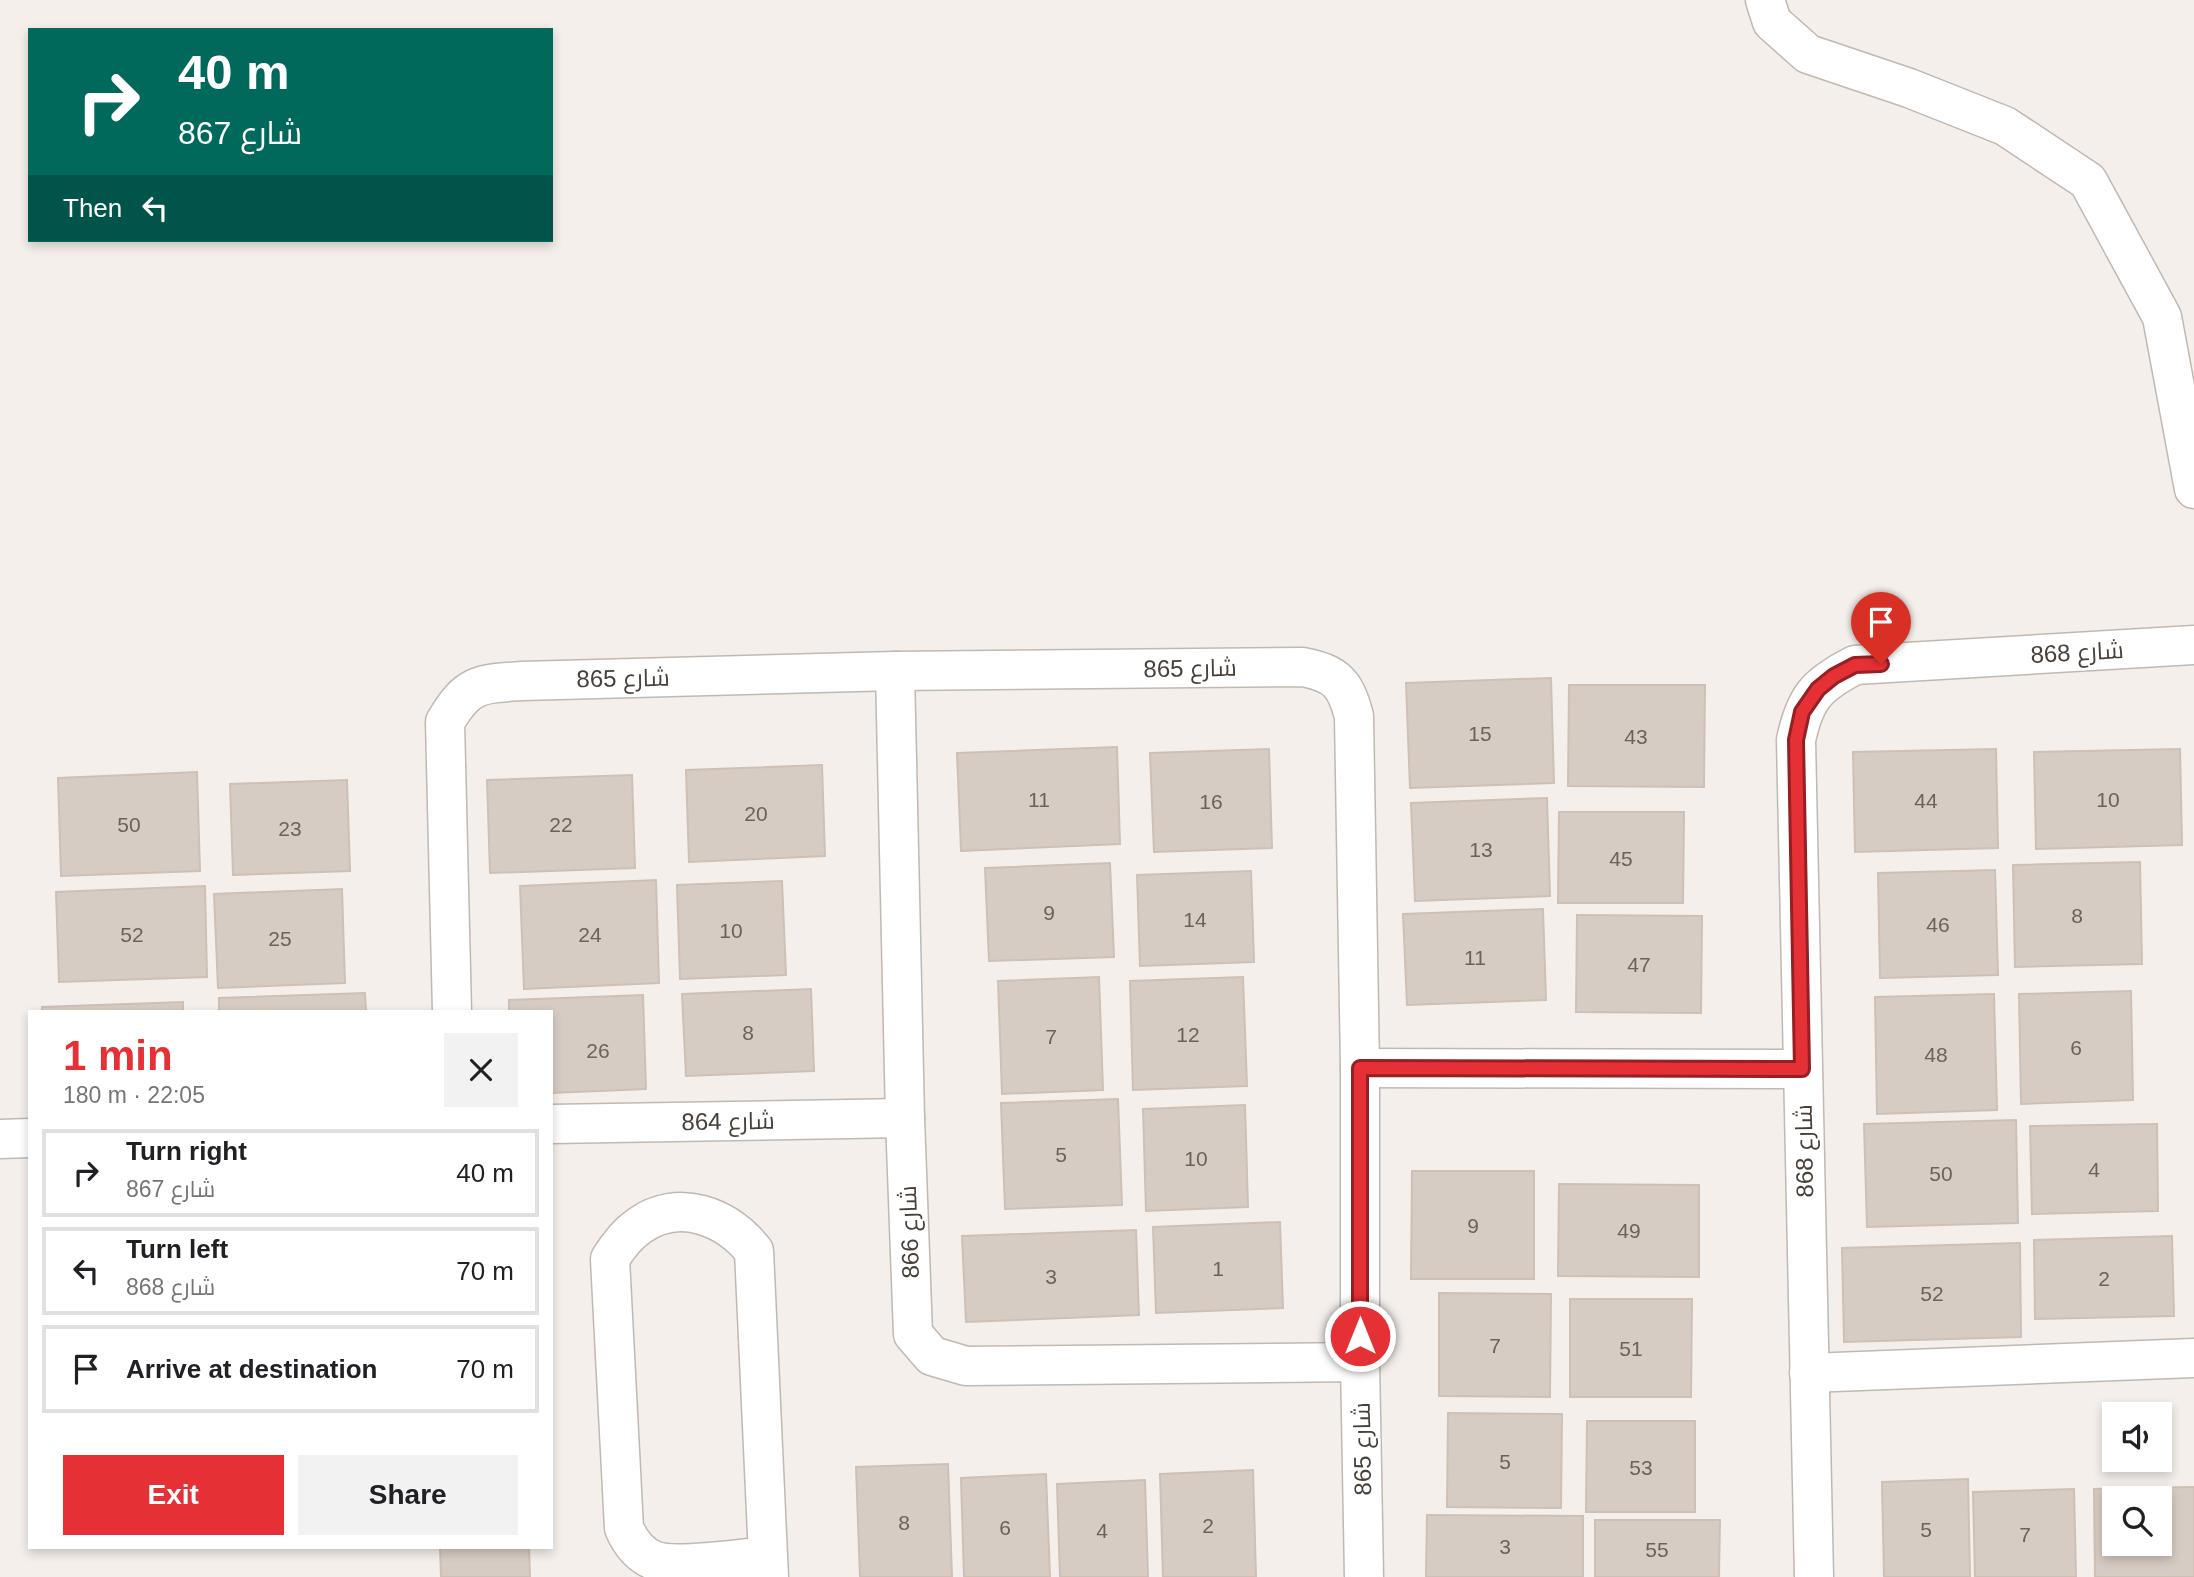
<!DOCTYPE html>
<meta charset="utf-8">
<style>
body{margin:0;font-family:Helvetica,Cairo,sans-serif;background:#f2f2f2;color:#202124;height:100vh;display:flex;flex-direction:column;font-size:26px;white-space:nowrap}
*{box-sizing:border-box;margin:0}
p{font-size:23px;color:#757577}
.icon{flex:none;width:38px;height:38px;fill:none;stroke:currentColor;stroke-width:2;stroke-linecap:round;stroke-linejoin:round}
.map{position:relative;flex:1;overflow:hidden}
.sheet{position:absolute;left:28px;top:1010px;width:525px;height:539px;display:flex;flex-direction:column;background:#fff;border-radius:0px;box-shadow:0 4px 10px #0003}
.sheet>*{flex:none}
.top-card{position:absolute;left:28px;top:28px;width:525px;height:214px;border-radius:0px;box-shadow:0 4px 10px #0003;background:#00695c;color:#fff;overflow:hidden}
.buttons{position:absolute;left:2102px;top:1402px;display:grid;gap:14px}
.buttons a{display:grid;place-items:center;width:70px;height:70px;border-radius:0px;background:#fff;box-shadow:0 4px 10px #0003;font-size:35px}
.pin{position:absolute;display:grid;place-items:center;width:60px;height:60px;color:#fff;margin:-72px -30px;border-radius:50% 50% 50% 0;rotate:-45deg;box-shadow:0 0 7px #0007}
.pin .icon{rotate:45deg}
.me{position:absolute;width:77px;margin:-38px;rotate:0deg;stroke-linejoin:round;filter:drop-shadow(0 0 5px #0008)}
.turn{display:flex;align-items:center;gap:24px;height:147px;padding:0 35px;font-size:32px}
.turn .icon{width:91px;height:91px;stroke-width:2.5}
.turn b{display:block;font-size:49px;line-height:60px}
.then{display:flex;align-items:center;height:66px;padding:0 35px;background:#0003;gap:14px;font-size:26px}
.round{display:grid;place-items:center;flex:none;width:74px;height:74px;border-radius:0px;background:#f2f2f2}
.headline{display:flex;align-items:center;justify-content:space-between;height:119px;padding:0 35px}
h1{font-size:42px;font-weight:600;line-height:52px;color:#e53035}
.action{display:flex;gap:14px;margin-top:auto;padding:14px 35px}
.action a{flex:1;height:80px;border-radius:0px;background:#e53035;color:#fff;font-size:28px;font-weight:600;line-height:80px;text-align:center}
.action a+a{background:#f2f2f2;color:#202124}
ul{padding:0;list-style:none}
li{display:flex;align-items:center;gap:21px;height:88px;margin:0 14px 10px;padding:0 21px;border:4px solid #e0e0e0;border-radius:0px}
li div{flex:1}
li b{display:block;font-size:26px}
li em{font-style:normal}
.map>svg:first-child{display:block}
</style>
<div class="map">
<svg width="2194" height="1577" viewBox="0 0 2194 1577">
<rect width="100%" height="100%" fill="#f4efeb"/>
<g fill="#d7ccc4" stroke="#cec0b5" stroke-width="2" fill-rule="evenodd">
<path d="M1551 678 1554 783 1410 788 1406 683Z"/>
<path d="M1569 685H1705L1704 787 1568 786Z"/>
<path d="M1117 747 1120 844 961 851 957 753Z"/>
<path d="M1269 749 1272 848 1154 852 1150 753Z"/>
<path d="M1996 749 1998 848 1855 852 1853 752Z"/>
<path d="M2180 749 2182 845 2036 849 2034 752Z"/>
<path d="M822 765 825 856 689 862 686 770Z"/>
<path d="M197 772 200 871 61 876 58 778Z"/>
<path d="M632 775 635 868 490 873 487 780Z"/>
<path d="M347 780 350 871 233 875 230 784Z"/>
<path d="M1547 798 1550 896 1415 901 1411 803Z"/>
<path d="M1559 812H1684L1683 903H1558Z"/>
<path d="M2140 862 2142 964 2015 967 2013 865Z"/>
<path d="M1110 863 1114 957 989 961 985 868Z"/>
<path d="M1995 870 1998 975 1880 978 1878 873Z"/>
<path d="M1251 871 1254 962 1140 966 1137 875Z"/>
<path d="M656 880 659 983 524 989 520 886Z"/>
<path d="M782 881 786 975 680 979 677 885Z"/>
<path d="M205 886 207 977 59 982 56 892Z"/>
<path d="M342 889 345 983 218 988 214 894Z"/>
<path d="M1543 909 1546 1000 1407 1005 1403 914Z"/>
<path d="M1577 915 1702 916 1701 1013 1576 1012Z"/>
<path d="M1099 977 1103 1090 1002 1094 998 981Z"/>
<path d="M1243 977 1247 1086 1133 1090 1130 981Z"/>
<path d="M811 989 814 1071 686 1076 682 994Z"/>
<path d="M2131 991 2133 1100 2021 1104 2019 994Z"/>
<path d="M365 993 366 1012H219V998Z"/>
<path d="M1994 994 1997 1110 1877 1114 1875 997Z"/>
<path d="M643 995 646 1089 551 1093V1012H509V1000Z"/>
<path d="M183 1002V1012H42V1007Z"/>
<path d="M1118 1099 1122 1205 1005 1209 1001 1103Z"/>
<path d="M1245 1105 1248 1207 1146 1211 1143 1109Z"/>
<path d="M2016 1120 2018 1223 1867 1227 1864 1124Z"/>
<path d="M2157 1124 2158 1211 2032 1214 2030 1126Z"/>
<path d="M1412 1171H1534V1279H1411Z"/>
<path d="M1559 1184 1699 1185V1277L1558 1276Z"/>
<path d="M1280 1222 1283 1308 1156 1313 1153 1227Z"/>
<path d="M1136 1230 1139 1315 966 1322 962 1236Z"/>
<path d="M2172 1236 2174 1316 2035 1319 2034 1240Z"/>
<path d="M2020 1243 2021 1337 1844 1342 1842 1248Z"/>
<path d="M1439 1293 1551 1294 1550 1397 1439 1396Z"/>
<path d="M1570 1299H1692L1691 1397H1570Z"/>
<path d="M1448 1413 1562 1414 1561 1508 1447 1507Z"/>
<path d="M1587 1421H1695V1512H1586Z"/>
<path d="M948 1464 952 1577H860L856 1467Z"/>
<path d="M1253 1470 1256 1577H1163L1160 1474Z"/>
<path d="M1046 1474 1050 1577H964L961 1478Z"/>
<path d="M1968 1479 1970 1577H1884L1882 1482Z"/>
<path d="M1145 1480 1148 1577H1060L1057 1484Z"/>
<path d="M2194 1487V1577H2095L2094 1489ZM2114 1498H2160V1544H2114Z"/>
<path d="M2074 1489 2076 1577H1975L1973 1492Z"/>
<path d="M1427 1515 1583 1516V1577H1426Z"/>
<path d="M1595 1520H1720L1719 1577H1595Z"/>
<path d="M440 1547H529L530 1577H441Z"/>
</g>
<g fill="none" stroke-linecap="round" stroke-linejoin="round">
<defs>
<g id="minor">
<path d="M1765 0 1772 22 1808 54 1909 88 2005 126 2088 181 2162 317 2194 489"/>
<path d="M895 671 905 1118 913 1334 932 1356 966 1366 1360 1362"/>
<path d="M452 1012 445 722C468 683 479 684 522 681L895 671 1303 667C1337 674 1345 683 1354 716L1360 1068V1362L1364 1577"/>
<path d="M1360 1068 1802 1069"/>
<path d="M551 1124 905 1118"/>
<path d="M0 1139 30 1138"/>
<path d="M1809 1373 2194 1358"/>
<path d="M768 1556C742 1558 674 1569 653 1560 639 1554 630 1542 624 1528L610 1259C618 1246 626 1235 639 1226 679 1197 727 1217 754 1251L768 1556 769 1577"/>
<path d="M1814 1577 1796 740C1805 698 1816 685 1855 665L2194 645"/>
</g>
</defs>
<use href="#minor" stroke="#c1b8b1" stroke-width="41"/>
<use href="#minor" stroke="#fff" stroke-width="38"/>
</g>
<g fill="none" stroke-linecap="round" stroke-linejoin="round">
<defs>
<path id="route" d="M1360 1336V1068L1802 1069 1796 740 1802 712 1818 689 1834 676 1855 665 1881 664"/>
</defs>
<use href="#route" stroke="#951f22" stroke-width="18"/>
<use href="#route" stroke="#e53035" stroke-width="12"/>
</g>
<g text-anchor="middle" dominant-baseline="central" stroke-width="5" stroke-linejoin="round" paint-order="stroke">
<g font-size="21" fill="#6b625c">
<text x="1480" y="733">15</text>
<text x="1636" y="736">43</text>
<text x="1039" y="799">11</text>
<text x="2108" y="799">10</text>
<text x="1926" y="800">44</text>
<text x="1211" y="801">16</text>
<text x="756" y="813">20</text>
<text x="129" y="824">50</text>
<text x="561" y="824">22</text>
<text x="290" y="828">23</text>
<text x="1481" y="849">13</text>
<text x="1621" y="858">45</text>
<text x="1049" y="912">9</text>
<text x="2077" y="915">8</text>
<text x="1195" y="919">14</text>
<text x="1938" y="924">46</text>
<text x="731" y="930">10</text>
<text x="132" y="934">52</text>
<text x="590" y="934">24</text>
<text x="280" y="938">25</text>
<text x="1475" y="957">11</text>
<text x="1639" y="964">47</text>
<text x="748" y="1032">8</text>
<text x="1188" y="1034">12</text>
<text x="1051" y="1036">7</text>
<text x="2076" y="1047">6</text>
<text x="598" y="1050">26</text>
<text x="1936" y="1054">48</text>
<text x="1061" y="1154">5</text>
<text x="1196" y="1158">10</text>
<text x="2094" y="1169">4</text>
<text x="1941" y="1173">50</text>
<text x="1473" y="1225">9</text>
<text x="1629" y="1230">49</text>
<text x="1218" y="1268">1</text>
<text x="1051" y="1276">3</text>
<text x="2104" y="1278">2</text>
<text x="1932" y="1293">52</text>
<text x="1495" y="1345">7</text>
<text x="1631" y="1348">51</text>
<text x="1505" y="1461">5</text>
<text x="1641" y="1467">53</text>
<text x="904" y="1522">8</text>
<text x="1208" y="1525">2</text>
<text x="1005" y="1527">6</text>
<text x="1926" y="1529">5</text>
<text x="1102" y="1530">4</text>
<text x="2025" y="1534">7</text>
<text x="1505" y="1546">3</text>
<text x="1657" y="1549">55</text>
</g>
<g font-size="24" fill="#473f39" stroke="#fff">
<text transform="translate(2077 652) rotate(-3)">شارع 868</text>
<text transform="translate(1190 668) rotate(-1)">شارع 865</text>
<text transform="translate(623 678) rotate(-1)">شارع 865</text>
<text transform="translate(728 1121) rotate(-1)">شارع 864</text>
<text transform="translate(1804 1151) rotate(-91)">شارع 868</text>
<text transform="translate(909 1232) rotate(-92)">شارع 866</text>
<text transform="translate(1362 1449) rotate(-91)">شارع 865</text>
</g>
</g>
</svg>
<div class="buttons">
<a><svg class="icon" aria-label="sound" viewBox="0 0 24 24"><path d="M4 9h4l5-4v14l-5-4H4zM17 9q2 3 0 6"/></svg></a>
<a><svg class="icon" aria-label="search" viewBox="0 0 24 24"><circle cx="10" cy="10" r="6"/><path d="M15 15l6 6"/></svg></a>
</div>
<div class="pin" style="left:1881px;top:664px;background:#d93025"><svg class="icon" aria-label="arrive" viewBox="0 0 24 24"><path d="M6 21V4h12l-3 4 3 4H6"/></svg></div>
<svg class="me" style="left:1360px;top:1336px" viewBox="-20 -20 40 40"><circle r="17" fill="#e53035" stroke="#fff" stroke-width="3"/><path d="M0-11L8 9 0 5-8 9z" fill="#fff"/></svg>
<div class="top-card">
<div class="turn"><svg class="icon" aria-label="right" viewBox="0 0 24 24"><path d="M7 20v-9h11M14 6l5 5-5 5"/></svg><div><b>40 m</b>شارع 867</div></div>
<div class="then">Then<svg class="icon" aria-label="left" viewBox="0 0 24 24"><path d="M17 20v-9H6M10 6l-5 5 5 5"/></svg></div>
</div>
<section class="sheet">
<div class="headline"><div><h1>1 min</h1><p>180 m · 22:05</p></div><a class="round"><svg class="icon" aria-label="close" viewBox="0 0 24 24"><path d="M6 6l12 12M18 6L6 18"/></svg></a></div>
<ul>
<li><svg class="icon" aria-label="right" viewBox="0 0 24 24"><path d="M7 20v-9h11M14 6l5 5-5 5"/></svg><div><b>Turn right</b><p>شارع 867</p></div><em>40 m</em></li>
<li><svg class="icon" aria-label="left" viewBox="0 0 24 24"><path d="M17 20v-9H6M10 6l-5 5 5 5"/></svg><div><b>Turn left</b><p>شارع 868</p></div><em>70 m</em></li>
<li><svg class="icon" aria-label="arrive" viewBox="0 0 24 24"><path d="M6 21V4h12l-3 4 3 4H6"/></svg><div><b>Arrive at destination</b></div><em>70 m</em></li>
</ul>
<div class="action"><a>Exit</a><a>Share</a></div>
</section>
</div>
